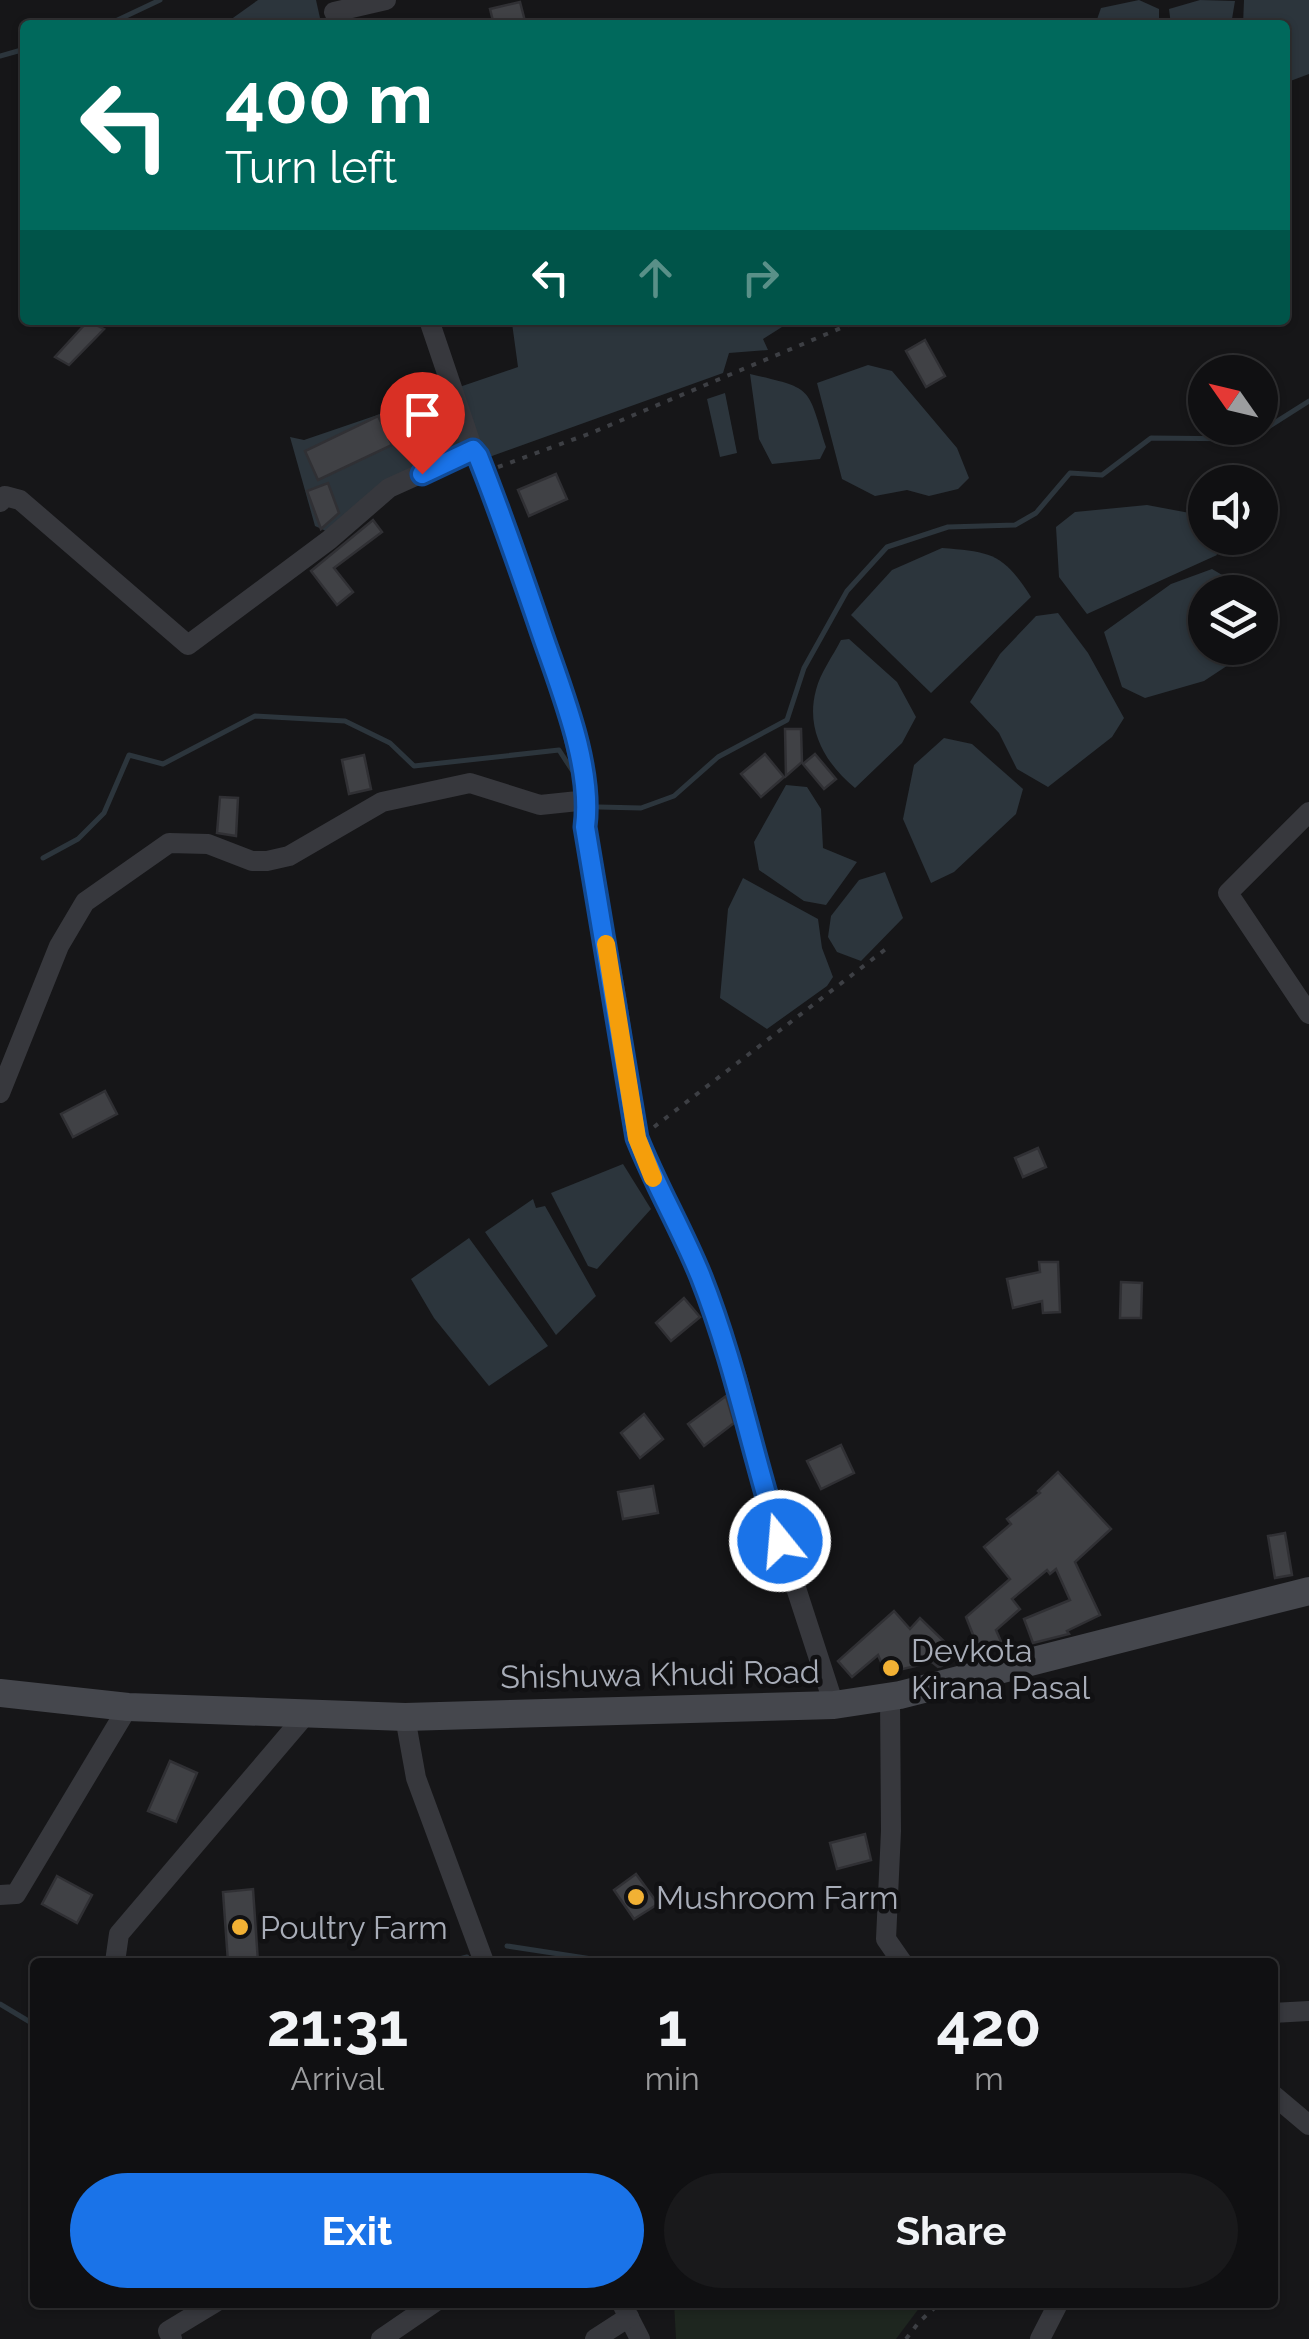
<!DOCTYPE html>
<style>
body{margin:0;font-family:Raleway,sans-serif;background:#19191b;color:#f1f3f6;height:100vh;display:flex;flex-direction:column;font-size:38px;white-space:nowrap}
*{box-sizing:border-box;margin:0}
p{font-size:32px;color:#9c9d9f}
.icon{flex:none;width:55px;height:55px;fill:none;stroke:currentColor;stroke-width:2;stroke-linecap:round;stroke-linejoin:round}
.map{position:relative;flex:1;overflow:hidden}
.panel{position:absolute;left:30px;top:1958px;width:1248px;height:350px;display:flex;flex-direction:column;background:#101012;border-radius:10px;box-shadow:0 2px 8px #0004,0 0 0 2px #303032}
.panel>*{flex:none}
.guide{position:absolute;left:20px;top:20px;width:1270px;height:305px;border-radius:10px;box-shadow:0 2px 8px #0004,0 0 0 2px #303032;background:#00695c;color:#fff;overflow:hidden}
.needle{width:65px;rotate:304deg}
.tools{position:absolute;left:1188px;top:355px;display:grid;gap:20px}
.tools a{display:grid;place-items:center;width:90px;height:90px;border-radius:50%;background:#101012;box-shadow:0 2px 8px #0004,0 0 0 2px #303032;font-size:50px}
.pin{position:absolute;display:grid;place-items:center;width:85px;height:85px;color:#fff;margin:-102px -42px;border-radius:50% 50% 50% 0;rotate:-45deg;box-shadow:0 0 10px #0007}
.pin .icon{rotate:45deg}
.me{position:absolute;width:110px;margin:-55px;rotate:343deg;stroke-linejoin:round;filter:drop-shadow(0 0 8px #0008)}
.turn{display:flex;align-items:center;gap:35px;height:210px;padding:0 40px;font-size:45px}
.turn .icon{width:130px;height:130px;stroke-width:2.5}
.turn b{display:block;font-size:70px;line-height:85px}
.lanes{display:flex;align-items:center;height:95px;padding:0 40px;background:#0003;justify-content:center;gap:50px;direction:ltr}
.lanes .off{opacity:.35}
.eta{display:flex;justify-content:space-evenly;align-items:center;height:170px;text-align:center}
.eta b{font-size:60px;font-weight:700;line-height:70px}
.cta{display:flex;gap:20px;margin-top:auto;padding:20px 40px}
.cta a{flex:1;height:115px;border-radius:60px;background:#1a73e8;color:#fff;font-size:40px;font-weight:700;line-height:115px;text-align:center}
.cta a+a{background:#19191b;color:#f1f3f6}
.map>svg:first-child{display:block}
</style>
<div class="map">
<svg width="1309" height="2339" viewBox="0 0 1309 2339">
<rect width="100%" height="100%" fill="#161618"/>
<path fill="#1e261f" d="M674 2303V2302L923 2303 896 2339H676Z"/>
<g fill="#2c353c">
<path d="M258 0H316L320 18 307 25H223Z"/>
<path d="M1139 0 1159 9V25H1095L1101 8Z"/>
<path d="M1200 0 1235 1 1231 25H1171L1169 9Z"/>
<path d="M1244 0H1309V74L1285 83V25H1243Z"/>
<path d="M518 320H793L763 339 768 350 729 353 723 373 492 456 410 477 337 536 315 526 290 437 304 440 518 367 512 323Z"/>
<path d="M868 365 892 371 957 448 969 478 958 489 929 496 907 490 875 496 842 479 817 383Z"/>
<path d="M750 374C814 389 807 386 826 447L820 459 772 464 759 439Z"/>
<path d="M725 393 737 453 720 457 707 399Z"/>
<path d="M1147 505 1195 514 1205 527V538H1210L1217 555 1087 614 1059 577 1056 527 1075 512Z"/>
<path d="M942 548C991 552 1003 553 1031 597L931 693 851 615 892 570Z"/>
<path d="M1212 569 1234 582 1242 592H1205V648H1254L1204 681 1145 698 1122 687 1104 632 1171 584Z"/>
<path d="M1058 613 1088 653 1124 718 1112 737 1048 787 1017 769 999 733 970 702 1000 654 1036 616Z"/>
<path d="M849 639 897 682 916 717 902 743 855 788C826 764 805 730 816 690 820 673 833 656 841 640Z"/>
<path d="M944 738 972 744 1023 789 1016 814 954 872 931 883 903 819 914 765Z"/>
<path d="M786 785 807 787 821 809 823 848 857 862 826 905 804 901 759 870 754 842Z"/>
<path d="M885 872 903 918 861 961 837 952 828 937 831 916 859 880Z"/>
<path d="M743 878 818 919 822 948 833 977 827 986 767 1029 720 998 728 909Z"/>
<path d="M623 1164 651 1209 597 1269 588 1266 551 1193Z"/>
<path d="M533 1199 536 1208 545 1206 596 1296 556 1335 485 1232Z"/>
<path d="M469 1238 548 1346 489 1386 434 1318 411 1279Z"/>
</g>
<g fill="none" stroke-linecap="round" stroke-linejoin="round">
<g stroke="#2c353c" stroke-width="5">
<path d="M107 25 160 0"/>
<path d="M0 56 25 49"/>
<path d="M599 807 641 808 674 796 718 757 787 720 804 668 847 591 887 547 948 527 1015 525 1036 513 1070 473 1102 475 1151 438 1249 439 1309 401"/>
<path d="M43 858 78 839 104 813 129 755 163 764 255 716 345 721 390 743 414 766 559 750 572 770"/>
<path d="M507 1946 592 1959 596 1962"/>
<path d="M447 1962 467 1957"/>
<path d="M0 2004 35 2025"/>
</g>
</g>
<g fill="#404145" stroke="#303034" stroke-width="2.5">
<path d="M520 2 526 25H494L490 9Z"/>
<path d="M88 321 104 329 69 365 55 357Z"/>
<path d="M925 340 945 376 926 387 906 351Z"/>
<path d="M378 416 392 445 318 480 305 451Z"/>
<path d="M448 419 456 442 418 459 408 437Z"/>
<path d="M556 474 567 499 529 516 518 490Z"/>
<path d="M328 483 339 513 321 529 307 491Z"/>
<path d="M373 520 382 532 334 568 353 592 337 605 311 571Z"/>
<path d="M785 729H801L802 762 786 776Z"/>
<path d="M765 754 784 777 761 797 741 774Z"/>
<path d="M815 754 836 779 824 789 803 764Z"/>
<path d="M364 755 371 789 349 794 342 760Z"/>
<path d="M220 797 238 798 236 836 217 833Z"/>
<path d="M105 1091 117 1114 73 1137 61 1114Z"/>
<path d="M1038 1148 1046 1167 1023 1177 1015 1158Z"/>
<path d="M1039 1262H1058L1060 1312 1043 1313 1042 1301 1013 1308 1007 1279 1040 1272Z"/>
<path d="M1121 1282 1142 1283 1141 1318H1120Z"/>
<path d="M684 1298 700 1317 671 1341 656 1323Z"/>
<path d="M726 1396 734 1423 704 1446 688 1424Z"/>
<path d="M644 1414 663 1439 640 1458 621 1433Z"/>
<path d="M841 1445 854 1473 821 1489 807 1461Z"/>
<path d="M1058 1472 1111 1529 1075 1562 1100 1615 1067 1631 1069 1634 1033 1643 1024 1619 1070 1600 1056 1569 1050 1574 1047 1570 1012 1599 1020 1609 996 1630 1003 1646 981 1655 966 1617 1010 1579 984 1547 1011 1524 1007 1519 1040 1493 1038 1491Z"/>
<path d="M653 1486 658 1513 623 1519 618 1492Z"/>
<path d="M1285 1533 1292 1575 1275 1578 1268 1536Z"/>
<path d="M894 1611 910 1629 920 1618 955 1652 942 1666 938 1667 932 1662 886 1673 878 1655 852 1677 838 1661Z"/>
<path d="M170 1761 197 1773 176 1822 148 1811Z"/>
<path d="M865 1834 871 1860 837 1869 830 1843Z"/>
<path d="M636 1874 658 1904 634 1919 614 1890Z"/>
<path d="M57 1876 92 1895 77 1923 42 1904Z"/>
<path d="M253 1889 258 1962H228L223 1892Z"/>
</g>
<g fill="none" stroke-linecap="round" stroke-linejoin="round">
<g stroke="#3d3f44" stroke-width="4" stroke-dasharray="5 8" stroke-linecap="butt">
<path d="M498 467 591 433 860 320"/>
<path d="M654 1127 891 945"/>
<path d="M906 2339 919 2322 941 2302"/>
</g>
<g stroke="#37383d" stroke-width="20">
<path d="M334 12 386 0"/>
<path d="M429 320 473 450 509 535 567 709 588 800 585 827 617 1002 637 1138 655 1182 700 1274 737 1378 770 1508 834 1705"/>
<path d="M0 502 5 496 20 500 188 645 329 540 389 488 473 450"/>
<path d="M1309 812 1228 893 1309 1014"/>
<path d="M0 1093 59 946 85 902 169 843 208 844 252 861H267L289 856 382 802 470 783 540 805 588 800"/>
<path d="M890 1697 891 1831 886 1939 902 1962"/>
<path d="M405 1717 416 1778 484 1962"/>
<path d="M0 1895 16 1894 128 1707"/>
<path d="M115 1962 119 1934 308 1712"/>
<path d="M1272 2013 1309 2011"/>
<path d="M1272 2094 1309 2125"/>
<path d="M621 2302 640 2339"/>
<path d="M172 2339 168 2331 216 2302"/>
<path d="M381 2339 435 2302"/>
<path d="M595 2339 629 2317"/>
<path d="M1040 2339 1059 2302"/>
</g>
<path stroke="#45474d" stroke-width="28" d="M0 1693 128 1707 405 1717 834 1705 900 1695 1309 1591"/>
</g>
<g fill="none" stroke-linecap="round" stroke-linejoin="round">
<defs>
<path id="route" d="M422 474 473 450 478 456C501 514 521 572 541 631 561 690 593 766 585 827L637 1138C656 1186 682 1230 701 1277 735 1363 752 1453 780 1541"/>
</defs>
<use href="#route" stroke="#114b97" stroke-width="25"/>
<use href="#route" stroke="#1a73e8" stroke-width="18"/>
<path stroke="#f59e0b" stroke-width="18" d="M606 944 637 1138 653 1178"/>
</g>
<g fill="#f2b134" stroke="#111113" stroke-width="4">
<circle cx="891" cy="1668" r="10"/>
<circle cx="636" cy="1897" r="10"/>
<circle cx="240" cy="1927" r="10"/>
</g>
<g text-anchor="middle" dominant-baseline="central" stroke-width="9" stroke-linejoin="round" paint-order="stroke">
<g font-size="32" fill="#a8adb8" stroke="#111113" text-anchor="start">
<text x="911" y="1650">Devkota<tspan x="911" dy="37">Kirana Pasal</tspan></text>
<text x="656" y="1897">Mushroom Farm</text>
<text x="260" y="1927">Poultry Farm</text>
</g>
<g font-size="32" fill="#a8adb8" stroke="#111113">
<text transform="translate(660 1674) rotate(-1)">Shishuwa Khudi Road</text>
</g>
</g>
</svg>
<div class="tools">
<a><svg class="needle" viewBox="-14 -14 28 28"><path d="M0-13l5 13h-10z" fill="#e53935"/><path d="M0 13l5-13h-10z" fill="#9c9d9f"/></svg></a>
<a><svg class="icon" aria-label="sound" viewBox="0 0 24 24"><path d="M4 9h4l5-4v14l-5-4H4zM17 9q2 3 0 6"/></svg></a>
<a><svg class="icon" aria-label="layers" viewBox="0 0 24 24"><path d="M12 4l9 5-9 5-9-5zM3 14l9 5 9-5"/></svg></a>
</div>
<div class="pin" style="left:422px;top:474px;background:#d93025"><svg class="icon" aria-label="arrive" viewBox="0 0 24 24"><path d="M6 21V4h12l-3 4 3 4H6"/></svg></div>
<svg class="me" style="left:780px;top:1541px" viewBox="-20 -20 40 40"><circle r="17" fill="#1a73e8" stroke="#fff" stroke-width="3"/><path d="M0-11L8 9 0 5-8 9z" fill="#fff"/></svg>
<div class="guide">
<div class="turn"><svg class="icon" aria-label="left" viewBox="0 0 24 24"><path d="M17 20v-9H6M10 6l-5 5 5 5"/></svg><div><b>400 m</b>Turn left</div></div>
<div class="lanes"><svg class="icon" aria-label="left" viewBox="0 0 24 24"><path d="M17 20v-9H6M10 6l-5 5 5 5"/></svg><svg class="icon off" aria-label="ahead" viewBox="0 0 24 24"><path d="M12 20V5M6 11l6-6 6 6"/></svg><svg class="icon off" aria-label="right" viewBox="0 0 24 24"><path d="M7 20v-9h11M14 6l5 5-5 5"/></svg></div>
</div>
<section class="panel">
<div class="eta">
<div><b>21:31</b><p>Arrival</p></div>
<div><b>1</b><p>min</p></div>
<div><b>420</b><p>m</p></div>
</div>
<div class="cta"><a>Exit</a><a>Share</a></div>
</section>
</div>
